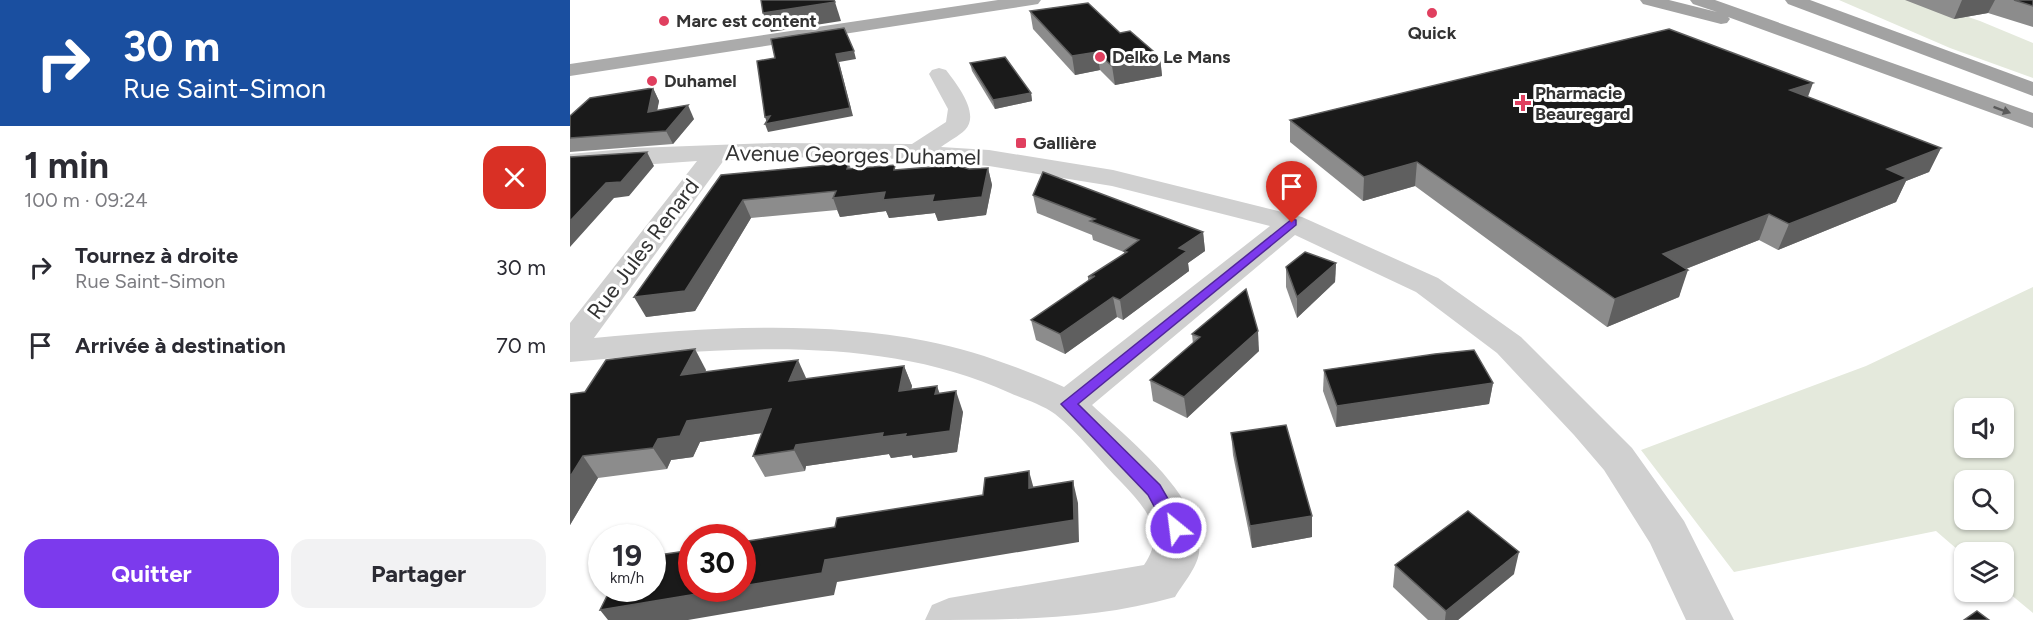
<!DOCTYPE html>
<html lang="fr">
<meta charset="utf-8">
<style>
body{margin:0;font-family:Figtree,sans-serif;background:#f2f2f3;color:#2b2b33;height:100vh;display:flex;flex-direction:column;font-size:22px;white-space:nowrap}
*{box-sizing:border-box;margin:0}
p{font-size:20px;color:#7c7c81}
.icon{flex:none;width:33px;height:33px;fill:none;stroke:currentColor;stroke-width:2;stroke-linecap:round;stroke-linejoin:round}
.map{position:relative;flex:1;overflow:hidden}
.details{display:flex;flex-direction:column;background:#fff;width:570px}
.details>*{flex:none}
.top-card{background:#1a4fa0;color:#fff;overflow:hidden}
.fabs{position:absolute;left:1384px;top:398px;display:grid;gap:12px}
.fabs a{display:grid;place-items:center;width:60px;height:60px;border-radius:12px;background:#fff;box-shadow:0 2px 4px #0004;font-size:30px}
.speed{position:absolute;left:18px;top:524px;display:flex;gap:12px;font-size:30px;font-weight:700;text-align:center}
.speed>*{display:grid;place-content:center;width:78px;height:78px;border-radius:50%;background:#fff;box-shadow:0 2px 4px #0004;line-height:1}
.speed small{font-size:15px;font-weight:400}
.speed .limit{border:9px solid #d22;background:#fff;color:#111}
.pin{position:absolute;display:grid;place-items:center;width:51px;height:51px;color:#fff;margin:-62px -26px;border-radius:50% 50% 50% 0;rotate:-45deg;box-shadow:0 0 6px #0007}
.pin .icon{rotate:45deg}
.me{position:absolute;width:66px;margin:-33px;rotate:331deg;stroke-linejoin:round;filter:drop-shadow(0 0 4px #0008)}
.turn{display:flex;align-items:center;gap:21px;height:126px;padding:0 24px;font-size:27px}
.turn .icon{width:78px;height:78px;stroke-width:2.5}
.turn b{display:block;font-size:42px;line-height:51px}
.round{display:grid;place-items:center;flex:none;width:63px;height:63px;border-radius:18px;background:#f2f2f3}
.head{display:flex;align-items:center;justify-content:space-between;height:102px;padding:0 24px}
h1{font-size:36px;font-weight:700;line-height:45px}
.button{display:flex;gap:12px;margin-top:auto;padding:12px 24px}
.button a{flex:1;height:69px;border-radius:18px;background:#7c3aed;color:#fff;font-size:24px;font-weight:700;line-height:69px;text-align:center}
.button a+a{background:#f2f2f3;color:#2b2b33}
ul{padding:0;list-style:none}
li{display:flex;align-items:center;gap:18px;height:78px;padding:0 24px}
li div{flex:1}
li b{display:block;font-size:22px}
li em{font-style:normal}
main{display:flex;flex:1;min-height:0}
.map>svg:first-child{display:block}
</style>
<main>
<section class="details">
<div class="top-card">
<div class="turn"><svg class="icon" aria-label="right" viewBox="0 0 24 24"><path d="M7 20v-9h11M14 6l5 5-5 5"/></svg><div><b>30 m</b>Rue Saint-Simon</div></div>
</div>
<div class="head"><div><h1>1 min</h1><p>100 m · 09:24</p></div><a class="round" style="background:#d93025;color:#fff"><svg class="icon" aria-label="close" viewBox="0 0 24 24"><path d="M6 6l12 12M18 6L6 18"/></svg></a></div>
<ul>
<li><svg class="icon" aria-label="right" viewBox="0 0 24 24"><path d="M7 20v-9h11M14 6l5 5-5 5"/></svg><div><b>Tournez à droite</b><p>Rue Saint-Simon</p></div><em>30 m</em></li>
<li><svg class="icon" aria-label="arrive" viewBox="0 0 24 24"><path d="M6 21V4h12l-3 4 3 4H6"/></svg><div><b>Arrivée à destination</b></div><em>70 m</em></li>
</ul>
<div class="button"><a>Quitter</a><a>Partager</a></div>
</section>
<div class="map">
<svg width="1463" height="620" viewBox="0 0 1463 620">
<rect width="100%" height="100%" fill="#fff"/>
<g fill="#e4e9dc" fill-rule="evenodd">
<path d="M1269 0H1348L1410 21 1463 43V78L1380 48Z"/>
<path d="M1463 287V613L1434 589V552H1395V556L1366 531 1164 572 1071 450 1296 366ZM1395 408H1434V447H1395ZM1395 480H1434V519H1395Z"/>
</g>
<g fill="none" stroke-linecap="round" stroke-linejoin="round">
<path fill="#d0d0d0" fill-rule="evenodd" d="M369 68 376 70C386 83 411 114 395 130 389 136 379 141 371 147L419 150 543 170 732 217 868 278 951 337 1062 448 1114 521 1164 620H1116L1080 543 1034 470 1004 435 927 353 846 292 725 235 522 405C558 439 635 498 629 553 627 568 612 585 605 597 525 620 438 620 355 620L362 605 379 598 574 565C597 532 576 508 552 483 531 462 508 432 485 414 473 405 454 399 440 393 306 331 142 349 0 362V323L127 161 0 170V154L65 148 203 143 342 144 376 122 378 109 359 74 362 70ZM203 157 347 159 419 166 542 186 700 226 494 387C450 368 404 350 356 341 247 320 134 328 24 338L154 160Z"/>
<path fill="#ababab" fill-rule="evenodd" d="M428 0H471L468 4 462 5 0 76V64Z"/>
<g fill="#a2a2a2" fill-rule="evenodd">
<path d="M1070 0H1099L1147 12 1123 4 1120 0H1145L1463 113V128L1158 17 1160 19 1157 23 1151 24 1073 4Z"/>
<path d="M1215 0H1240L1463 82V96L1218 4Z"/>
</g>
</g>
<g fill="#8c8c8c">
<path d="M1335 0H1463V27L1418 13 1384 19Z"/>
<path d="M460 11 550 33 590 57 592 76 545 85 530 70 505 75 463 29Z"/>
<path d="M400 63 461 93 462 101 425 109 402 71Z"/>
<path d="M83 88 89 101 87 111 124 119 103 144 0 152V116Z"/>
<path d="M1238 97 1371 148 1359 172 1336 181 1326 202 1208 250 1189 240 1116 269 1109 297 1037 327 845 186 793 201 720 142V120Z"/>
<path d="M279 163 281 169 327 170 399 169 418 168 422 185 416 215 368 221 365 213 319 218 316 211 270 217 267 210 181 218 125 311 76 317 151 175Z"/>
<path d="M463 195 633 232 635 251 618 263 619 271 553 320 547 317 495 354 466 340 461 320 518 281V277L554 254V252L523 240 522 235 467 213Z"/>
<path d="M766 263 765 282 727 318 716 287V267Z"/>
<path d="M622 334 689 351 617 418 583 401 580 380 623 344Z"/>
<path d="M334 366 342 386 341 389 367 386 369 393 393 412 387 452 343 458 342 455 321 458 319 454 236 466 235 471 195 477 183 456 192 433 130 442 123 457 101 460 97 469 28 478 0 525V394L15 392 136 370 135 372 237 379Z"/>
<path d="M754 370 923 383 919 404 766 427 753 391Z"/>
<path d="M661 433 742 537 682 548 663 455Z"/>
<path d="M825 565 944 574 888 620H858L823 587Z"/>
</g>
<g fill="#5f5f5f">
<path d="M1392 0H1425L1418 13 1384 19Z"/>
<path d="M265 2 271 21 201 32 193 13Z"/>
<path d="M284 51 286 59 269 62 283 116 198 132 195 124 197 123 195 117 266 54Z"/>
<path d="M527 52 530 70 505 75 502 56Z"/>
<path d="M590 57 592 76 545 85 542 66Z"/>
<path d="M1243 83 1235 105 1220 90Z"/>
<path d="M83 88 89 101 84 126 78 112Z"/>
<path d="M461 93 462 101 425 109 423 100Z"/>
<path d="M118 105 124 119 103 144 96 131Z"/>
<path d="M1371 148 1359 172 1336 181 1326 202 1208 250 1219 224 1317 169Z"/>
<path d="M77 152 84 166 59 196 44 198 0 247V221L36 183Z"/>
<path d="M847 162 845 186 793 201 794 177Z"/>
<path d="M418 168 422 185 416 215 368 221 365 213 319 218 316 211 270 217 263 198Z"/>
<path d="M173 200 181 218 125 311 76 317 64 297Z"/>
<path d="M1199 214 1189 240 1085 281 1093 254Z"/>
<path d="M633 232 635 251 618 263 619 271 553 320 550 300 609 248Z"/>
<path d="M766 263 765 282 727 318V297Z"/>
<path d="M1118 270 1109 297 1037 327 1045 299Z"/>
<path d="M543 297 547 317 495 354 490 334Z"/>
<path d="M688 331 689 351 617 418 614 397Z"/>
<path d="M125 349 136 370 123 395 111 375Z"/>
<path d="M228 360 237 380 219 381Z"/>
<path d="M334 366 342 386 337 411 329 391Z"/>
<path d="M923 383 919 404 766 427 767 406Z"/>
<path d="M367 386 374 406 365 394Z"/>
<path d="M386 391 393 412 387 452 343 458 342 455 321 458 319 454 236 466 235 471 224 450 226 445Z"/>
<path d="M201 409 212 430 130 442 123 457 101 460 97 469 83 448 88 439 117 421Z"/>
<path d="M13 456 28 478 0 525V477Z"/>
<path d="M459 471 465 493 459 488Z"/>
<path d="M503 481 508 503 509 542 267 582 264 595 118 620H38L30 610 163 588H172V586Z"/>
<path d="M742 516V537L682 548 680 526Z"/>
<path d="M949 552 944 574 888 620H875L876 611Z"/>
</g>
<g fill="#1a1a1a" stroke="#5f5f5f" stroke-width="1.5">
<path d="M191 0H264L265 2 193 13Z"/>
<path d="M1444 0H1463V6Z"/>
<path d="M518 3 550 33 560 31 590 57 542 66 527 52 502 56 460 11Z"/>
<path d="M274 28 284 51 266 54 280 108 195 124 200 116 195 117 187 61 205 58 201 39Z"/>
<path d="M1099 29 1243 83 1220 90 1371 148 1317 169 1337 178 1219 224 1199 214 1093 254 1118 270 1045 299 847 162 794 177 720 120Z"/>
<path d="M435 57 461 93 423 100 400 63Z"/>
<path d="M83 88 78 112 118 105 96 131 0 138V116L20 98Z"/>
<path d="M77 152 51 182 36 183 0 221V157Z"/>
<path d="M279 163 277 169 325 165 324 170 386 165 399 169 418 168 412 197 362 202 364 195 313 200 315 192 263 198 266 191 173 200 115 291 64 297 151 175Z"/>
<path d="M473 172 633 232 609 248 617 251 550 300 543 297 490 334 461 320 525 276 518 277 557 252 554 251 569 240 520 221 525 219 463 195Z"/>
<path d="M735 252 766 263 727 297 716 267Z"/>
<path d="M676 289 688 331 614 397 580 380 630 337 622 334Z"/>
<path d="M125 349 111 375 228 360 219 381 334 366 329 391 367 386 365 394 386 391 380 431 335 437 336 434 312 437 313 433 226 445 224 450 183 456 201 409 117 421 110 436 88 439 83 448 13 456 0 477V394L15 392 36 360Z"/>
<path d="M904 350 923 383 767 406 754 370 865 354Z"/>
<path d="M716 425 742 516 680 526 661 433Z"/>
<path d="M459 471V488L503 481 504 520 255 560 252 573 172 586V542L265 527 267 518 413 495 415 478Z"/>
<path d="M898 511 949 552 876 611 825 565Z"/>
<path d="M122 550V588H163L30 610 41 588H82V556Z"/>
<path d="M1407 611 1419 620H1394Z"/>
</g>
<defs><path id="oneway-solid" d="M-6-.8H1V-3.2L6.5 0L1 3.2V.8H-6Z" transform="scale(1.5)"/></defs>
<use fill="#5a5a5a" href="#oneway-solid" transform="translate(1432 110) rotate(20)"/>
<path fill="#7c3aed" stroke="#51269a" stroke-width="1.5" d="M722 219 726 220V225L508 404 590 485 615 528 612 534 606 536 599 534 578 495 491 404Z"/>
<g fill="#e03f5f" stroke="#fff" stroke-width="2">
<circle cx="862" cy="13" r="6"/>
<circle cx="94" cy="21" r="6"/>
<circle cx="530" cy="57" r="6"/>
<circle cx="82" cy="81" r="6"/>
<path d="M950 94h6v6h6v6h-6v6h-6v-6h-6v-6h6z"/>
<rect x="445" y="137" width="12" height="12" rx="3"/>
</g>
<g text-anchor="middle" dominant-baseline="central" stroke-width="6" stroke-linejoin="round" paint-order="stroke">
<g font-size="18" font-weight="bold" fill="#333" stroke="#fff" text-anchor="start">
<text x="106" y="21">Marc est content</text>
<text x="862" y="33" text-anchor="middle">Quick</text>
<text x="542" y="57">Delko Le Mans</text>
<text x="94" y="81">Duhamel</text>
<text x="965" y="93">Pharmacie<tspan x="965" dy="21">Beauregard</tspan></text>
<text x="463" y="143">Gallière</text>
</g>
<g font-size="22" fill="#333" stroke="#fff">
<text transform="translate(283 155) rotate(1)">Avenue Georges Duhamel</text>
<text transform="translate(73 249) rotate(-53)">Rue Jules Renard</text>
</g>
</g>
</svg>
<div class="fabs">
<a><svg class="icon" aria-label="sound" viewBox="0 0 24 24"><path d="M4 9h4l5-4v14l-5-4H4zM17 9q2 3 0 6"/></svg></a>
<a><svg class="icon" aria-label="search" viewBox="0 0 24 24"><circle cx="10" cy="10" r="6"/><path d="M15 15l6 6"/></svg></a>
<a><svg class="icon" aria-label="layers" viewBox="0 0 24 24"><path d="M12 4l9 5-9 5-9-5zM3 14l9 5 9-5"/></svg></a>
</div>
<div class="speed"><div>19<small>km/h</small></div><div class="limit">30</div></div>
<div class="pin" style="left:722px;top:223px;background:#d93025"><svg class="icon" aria-label="arrive" viewBox="0 0 24 24"><path d="M6 21V4h12l-3 4 3 4H6"/></svg></div>
<svg class="me" style="left:606px;top:528px" viewBox="-20 -20 40 40"><circle r="17" fill="#7c3aed" stroke="#fff" stroke-width="3"/><path d="M0-11L8 9 0 5-8 9z" fill="#fff"/></svg>
</div>
</main>
